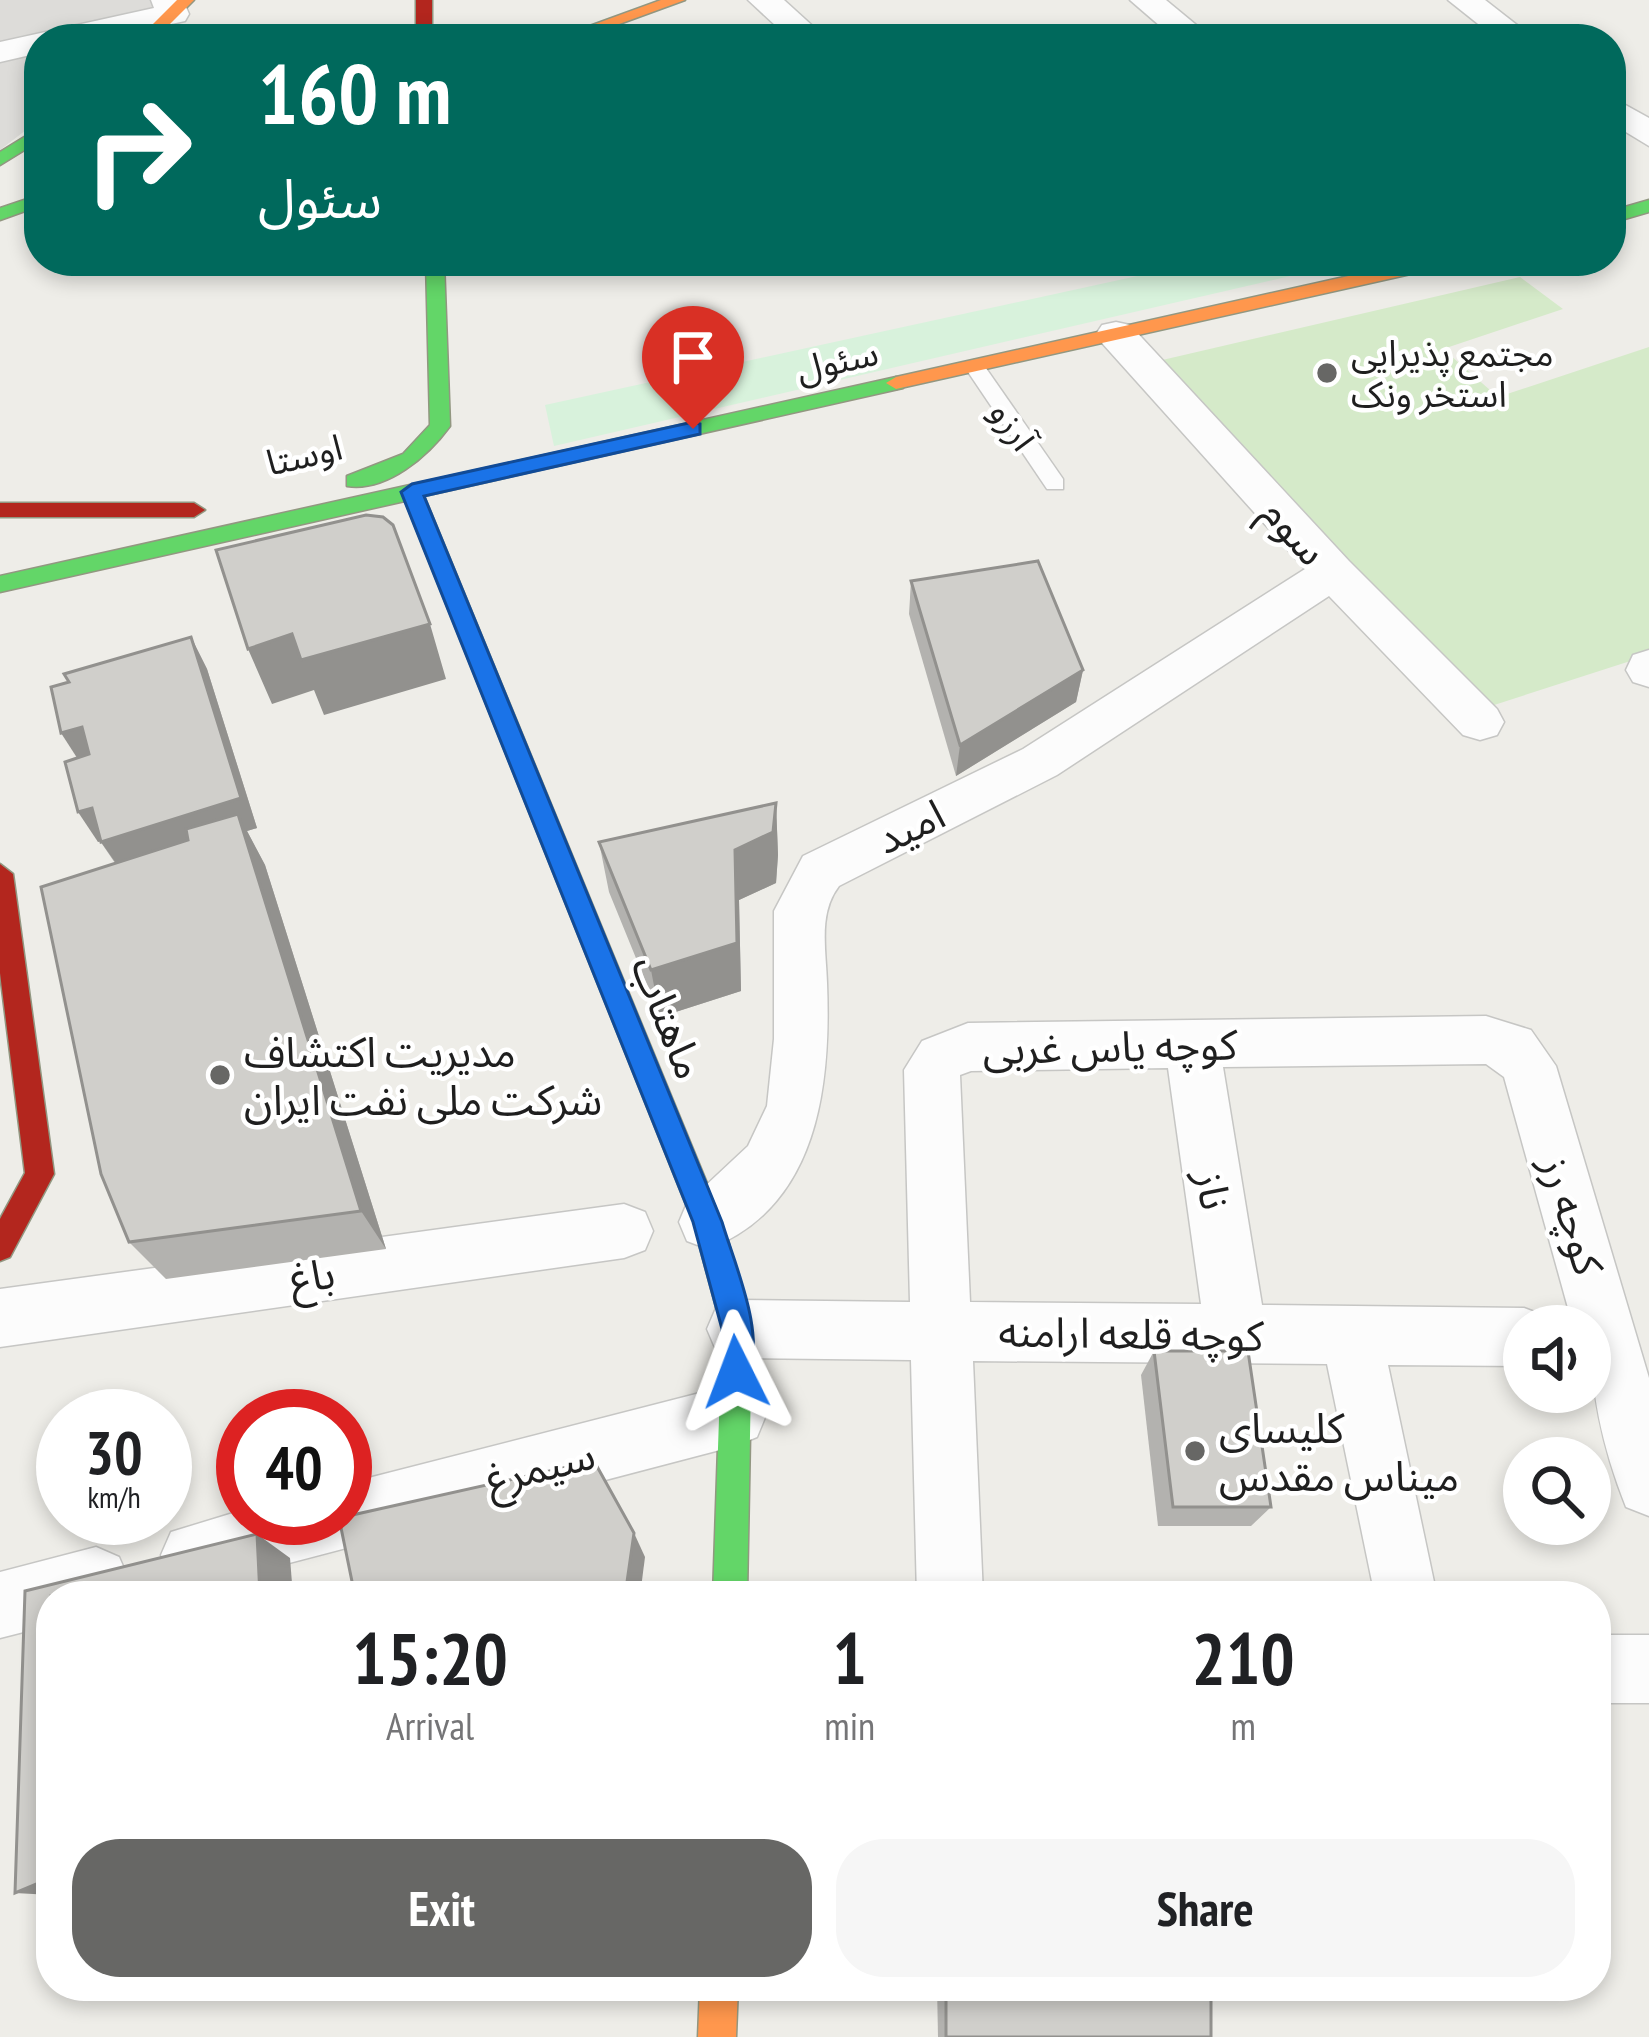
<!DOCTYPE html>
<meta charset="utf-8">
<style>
body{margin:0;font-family:"PT Sans Narrow","Noto Sans Arabic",sans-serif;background:#f6f6f6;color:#202124;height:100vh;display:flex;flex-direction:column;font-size:45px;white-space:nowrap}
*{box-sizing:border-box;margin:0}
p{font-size:39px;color:#757577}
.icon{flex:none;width:66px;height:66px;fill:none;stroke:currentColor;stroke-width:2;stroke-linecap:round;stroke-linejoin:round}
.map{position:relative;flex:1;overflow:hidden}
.sheet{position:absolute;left:36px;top:1581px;width:1575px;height:420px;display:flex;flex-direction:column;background:#fff;border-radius:48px;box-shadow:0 6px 18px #0003}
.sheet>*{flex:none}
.guide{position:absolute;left:24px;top:24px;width:1602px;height:252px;border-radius:48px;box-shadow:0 6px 18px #0003;background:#00695c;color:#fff;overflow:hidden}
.tools{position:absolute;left:1503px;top:1305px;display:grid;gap:24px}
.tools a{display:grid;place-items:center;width:108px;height:108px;border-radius:50%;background:#fff;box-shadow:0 6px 18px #0003;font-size:60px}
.speed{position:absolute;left:36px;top:1389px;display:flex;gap:24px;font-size:60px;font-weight:700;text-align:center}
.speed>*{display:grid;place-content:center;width:156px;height:156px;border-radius:50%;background:#fff;box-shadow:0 6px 18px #0003;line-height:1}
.speed small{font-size:30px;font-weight:400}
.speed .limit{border:18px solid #d22;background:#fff;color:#111}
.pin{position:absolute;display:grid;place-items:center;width:102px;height:102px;color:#fff;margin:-123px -51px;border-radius:50% 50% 50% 0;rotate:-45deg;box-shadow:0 0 12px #0007}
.pin .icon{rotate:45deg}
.me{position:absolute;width:132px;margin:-66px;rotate:357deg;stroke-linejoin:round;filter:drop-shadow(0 0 9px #0008)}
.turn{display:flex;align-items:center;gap:42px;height:252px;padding:0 36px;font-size:54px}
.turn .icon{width:156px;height:156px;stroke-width:2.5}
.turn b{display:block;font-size:84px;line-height:102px}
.eta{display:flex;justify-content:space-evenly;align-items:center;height:204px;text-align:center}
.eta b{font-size:72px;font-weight:700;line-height:84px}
.primary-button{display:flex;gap:24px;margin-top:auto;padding:24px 36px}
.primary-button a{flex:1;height:138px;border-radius:48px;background:#676765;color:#fff;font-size:48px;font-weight:700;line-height:138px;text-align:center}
.primary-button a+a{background:#f6f6f6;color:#202124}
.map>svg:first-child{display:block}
</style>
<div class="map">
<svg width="1649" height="2037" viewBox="0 0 1649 2037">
<rect width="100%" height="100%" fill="#eeede8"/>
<path fill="#dddcd9" d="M0 0H176L131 39H39V120L0 150Z"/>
<path fill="#d5eac9" d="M1520 277 1563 309 1443 349 1498 397 1649 347V655L1488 707 1158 361Z"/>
<path fill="#d8f2dc" d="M1206 261H1355L554 446 545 405Z"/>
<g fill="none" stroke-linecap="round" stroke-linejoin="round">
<defs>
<path id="lane" d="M974 360 981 361 1063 479V489H1047L964 366Z"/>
<g id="street">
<path d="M151 0H183L189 14 185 21 103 39H39V53L0 62V42L154 8Z"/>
<path d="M748 0H784L827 39H790Z"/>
<path d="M1130 0H1166L1213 39H1175Z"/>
<path d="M1448 0H1485L1535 39H1497Z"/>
<path d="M1611 97 1649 118V146L1611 123Z"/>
<path d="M1116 322 1130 325 1349 561 1497 709 1504 722 1497 735 1480 740 1463 735 1329 596 1057 775 839 886C818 913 826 950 827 983 831 1084 819 1207 708 1249L687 1241 679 1222 687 1203 748 1146 767 1106 774 1039V911L803 856 1023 749 1305 569 1102 343 1096 334 1102 325Z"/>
<path d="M1649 650V687L1633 682 1626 670 1633 655Z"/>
<path d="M1486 1016 1531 1030 1556 1066 1649 1378V1516L1626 1507C1602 1447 1590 1390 1590 1326H1573L1504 1077 1486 1064 1223 1067 1262 1305 1524 1308 1545 1316 1550 1326H1524V1366L1388 1365 1437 1596H1375L1327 1364 973 1361 983 1596H917L911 1360 737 1358 716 1350 707 1329 716 1308 737 1300 910 1302 904 1070 922 1041 968 1023ZM1168 1068 1201 1304 970 1302 960 1075 971 1071Z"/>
<path d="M624 1204 645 1212 653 1231 645 1250 624 1258 0 1347V1289Z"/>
<path d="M735 1384 757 1393 766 1415 757 1437 735 1446 194 1588 171 1578 161 1555 171 1532 243 1510V1518H345V1484Z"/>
<path d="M96 1547 119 1557 129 1580 122 1596H51V1625L0 1638V1572Z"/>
<rect x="1596" y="1635" width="53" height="68"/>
</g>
<g id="fast">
<path d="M39 128V141L0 165V152Z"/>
<path d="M39 195V206L0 220V208Z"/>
<path d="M1649 200V212L1611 223V211Z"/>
<path d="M426 261H444L450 426C428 456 387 492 347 486V476L403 454 430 425Z"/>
<path d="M896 377 903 378V388L424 496 723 1222 752 1329 747 1596H713L722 1329 693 1222 405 501 0 592V576Z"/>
</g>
<g id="slow">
<path d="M177 0H194L155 39H138Z"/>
<path d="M661 0H685L578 39H554Z"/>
<path d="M1416 261H1451L1442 267 896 389 886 383 896 377Z"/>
<path d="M700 1986H738L736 2037H698Z"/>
</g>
<g id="jam">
<rect x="416" y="0" width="16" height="39"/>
<path d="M0 503H194L205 510 194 517H0Z"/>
<path d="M0 864 13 874 54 1174 10 1257 0 1261V1219L25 1173 0 973Z"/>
</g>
</defs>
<use href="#lane" stroke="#c6c6c4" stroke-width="3"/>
<use href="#street" stroke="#c6c6c4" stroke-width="3"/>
<use href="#fast" stroke="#929781" stroke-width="3"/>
<use href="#slow" stroke="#929781" stroke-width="3"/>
<use href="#jam" stroke="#929781" stroke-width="3"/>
<use href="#lane" fill="#fcfcfc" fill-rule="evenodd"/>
<use href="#street" fill="#fcfcfc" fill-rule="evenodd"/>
<use href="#fast" fill="#63d668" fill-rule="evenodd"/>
<use href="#slow" fill="#ff974d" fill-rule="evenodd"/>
<use href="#jam" fill="#b3261e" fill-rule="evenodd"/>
</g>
<g fill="#b3b2af">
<path d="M911 581 1083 670 1076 702 956 776 909 614Z"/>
<path d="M191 637 207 669 257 828 247 831 265 865 386 1249 166 1279 129 1242 115 863 100 841 98 842 77 758 68 682Z"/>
<path d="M776 803 778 855 776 883 739 900 741 991 660 1017 609 892 599 842Z"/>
<path d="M1154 1351 1271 1507 1251 1526H1158L1141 1375Z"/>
<path d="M937 1986H1211V2037H938Z"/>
</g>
<g fill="#92918e">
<path d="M430 624 446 679 324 715 314 690 272 704 248 649 292 634Z"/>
<path d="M191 637 207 669 257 828 247 831 265 865 386 1249 361 1211 101 842Z"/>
<path d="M1083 670 1076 702 956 776 960 745Z"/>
<path d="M82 727 101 758 81 764 61 733Z"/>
<path d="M776 803 778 855 776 883 739 900 741 991 660 1017 651 970 735 850Z"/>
<path d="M92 808 111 838 98 842 78 812Z"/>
<path d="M634 1533 645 1557 640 1596H625Z"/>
<path d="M257 1534 290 1558 293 1596H260Z"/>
<path d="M51 1878V1895L15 1893Z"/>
</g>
<g fill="#d0cfcb" stroke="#92918e" stroke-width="3">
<path d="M366 515 383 517 393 525 430 624 301 660 292 634 248 649 216 550Z"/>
<path d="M1038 561 1083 670 960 745 911 581Z"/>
<path d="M191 637 241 798 101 842 92 808 78 812 65 762 89 754 82 727 61 733 51 687 69 682 64 674Z"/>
<path d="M776 803 773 832 735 850 737 943 651 970 599 842Z"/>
<path d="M238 814 361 1211 129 1242 101 1174 41 887 188 840 186 829Z"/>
<path d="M1154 1351H1248L1271 1507H1173Z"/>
<path d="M594 1461 634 1533 625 1596H355L339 1518Z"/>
<path d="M257 1534 260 1596H51V1878L15 1893 25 1591Z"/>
<rect x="946" y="1986" width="265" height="51"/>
</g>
<path fill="#1a73e8" stroke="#114b97" stroke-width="3" d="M693 422 700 424V434L424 496 722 1222C736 1269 767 1335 747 1383L736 1387 725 1383 720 1372 722 1329 693 1222 401 492 412 484Z"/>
<g fill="#676765" stroke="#fff" stroke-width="4.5">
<circle cx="1327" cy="373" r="12"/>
<circle cx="220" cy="1075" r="12"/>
<circle cx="1195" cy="1451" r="12"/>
</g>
<g text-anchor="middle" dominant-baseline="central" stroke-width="9" stroke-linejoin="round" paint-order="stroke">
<g font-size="36" fill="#1f1f1f" stroke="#fff" text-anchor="start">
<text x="1351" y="352">مجتمع پذیرایی<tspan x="1351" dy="41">استخر ونک</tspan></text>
</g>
<g font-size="36" fill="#1f1f1f" stroke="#fff">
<text transform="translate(837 360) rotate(-13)">سئول</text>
<text transform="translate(1014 425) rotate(55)">آرزو</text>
<text transform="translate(304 454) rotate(-13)">اوستا</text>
</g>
<g font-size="42" fill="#1f1f1f" stroke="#fff">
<text transform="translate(1295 531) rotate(48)">سوم</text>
<text transform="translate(910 826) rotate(-26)">امید</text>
<text transform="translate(669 1017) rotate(68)">ماهتاب</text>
<text transform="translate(1110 1046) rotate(-1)">کوچه یاس غربی</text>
<text transform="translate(1214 1190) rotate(81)">ناز</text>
<text transform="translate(1573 1215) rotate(73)">کوچه رز</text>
<text transform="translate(312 1275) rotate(-8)">باغ</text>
<text transform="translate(1131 1333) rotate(1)">کوچه قلعه ارامنه</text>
<text transform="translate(540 1466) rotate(-14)">سیمرغ</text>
</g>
<g font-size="42" fill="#1f1f1f" stroke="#fff" text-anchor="start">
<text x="244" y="1051">مدیریت اکتشاف<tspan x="244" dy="48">شرکت ملی نفت ایران</tspan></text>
<text x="1219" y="1427">کلیسای<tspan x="1219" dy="48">میناس مقدس</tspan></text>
</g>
</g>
</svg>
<div class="tools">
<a><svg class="icon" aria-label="sound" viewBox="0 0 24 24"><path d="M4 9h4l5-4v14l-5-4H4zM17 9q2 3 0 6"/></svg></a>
<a><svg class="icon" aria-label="search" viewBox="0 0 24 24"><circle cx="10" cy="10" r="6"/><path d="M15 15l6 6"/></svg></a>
</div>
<div class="speed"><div>30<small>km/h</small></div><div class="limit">40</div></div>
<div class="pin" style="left:693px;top:429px;background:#d93025"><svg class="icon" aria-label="arrive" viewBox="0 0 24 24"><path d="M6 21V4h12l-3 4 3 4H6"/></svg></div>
<svg class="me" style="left:736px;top:1372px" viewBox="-20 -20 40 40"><path d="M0-17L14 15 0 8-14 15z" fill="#1a73e8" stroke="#fff" stroke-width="4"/></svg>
<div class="guide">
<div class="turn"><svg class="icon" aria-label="right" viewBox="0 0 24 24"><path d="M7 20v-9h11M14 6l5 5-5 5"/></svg><div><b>160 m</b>سئول</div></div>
</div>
<section class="sheet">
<div class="eta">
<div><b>15:20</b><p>Arrival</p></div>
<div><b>1</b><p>min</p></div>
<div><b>210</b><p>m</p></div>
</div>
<div class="primary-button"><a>Exit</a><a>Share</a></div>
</section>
</div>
